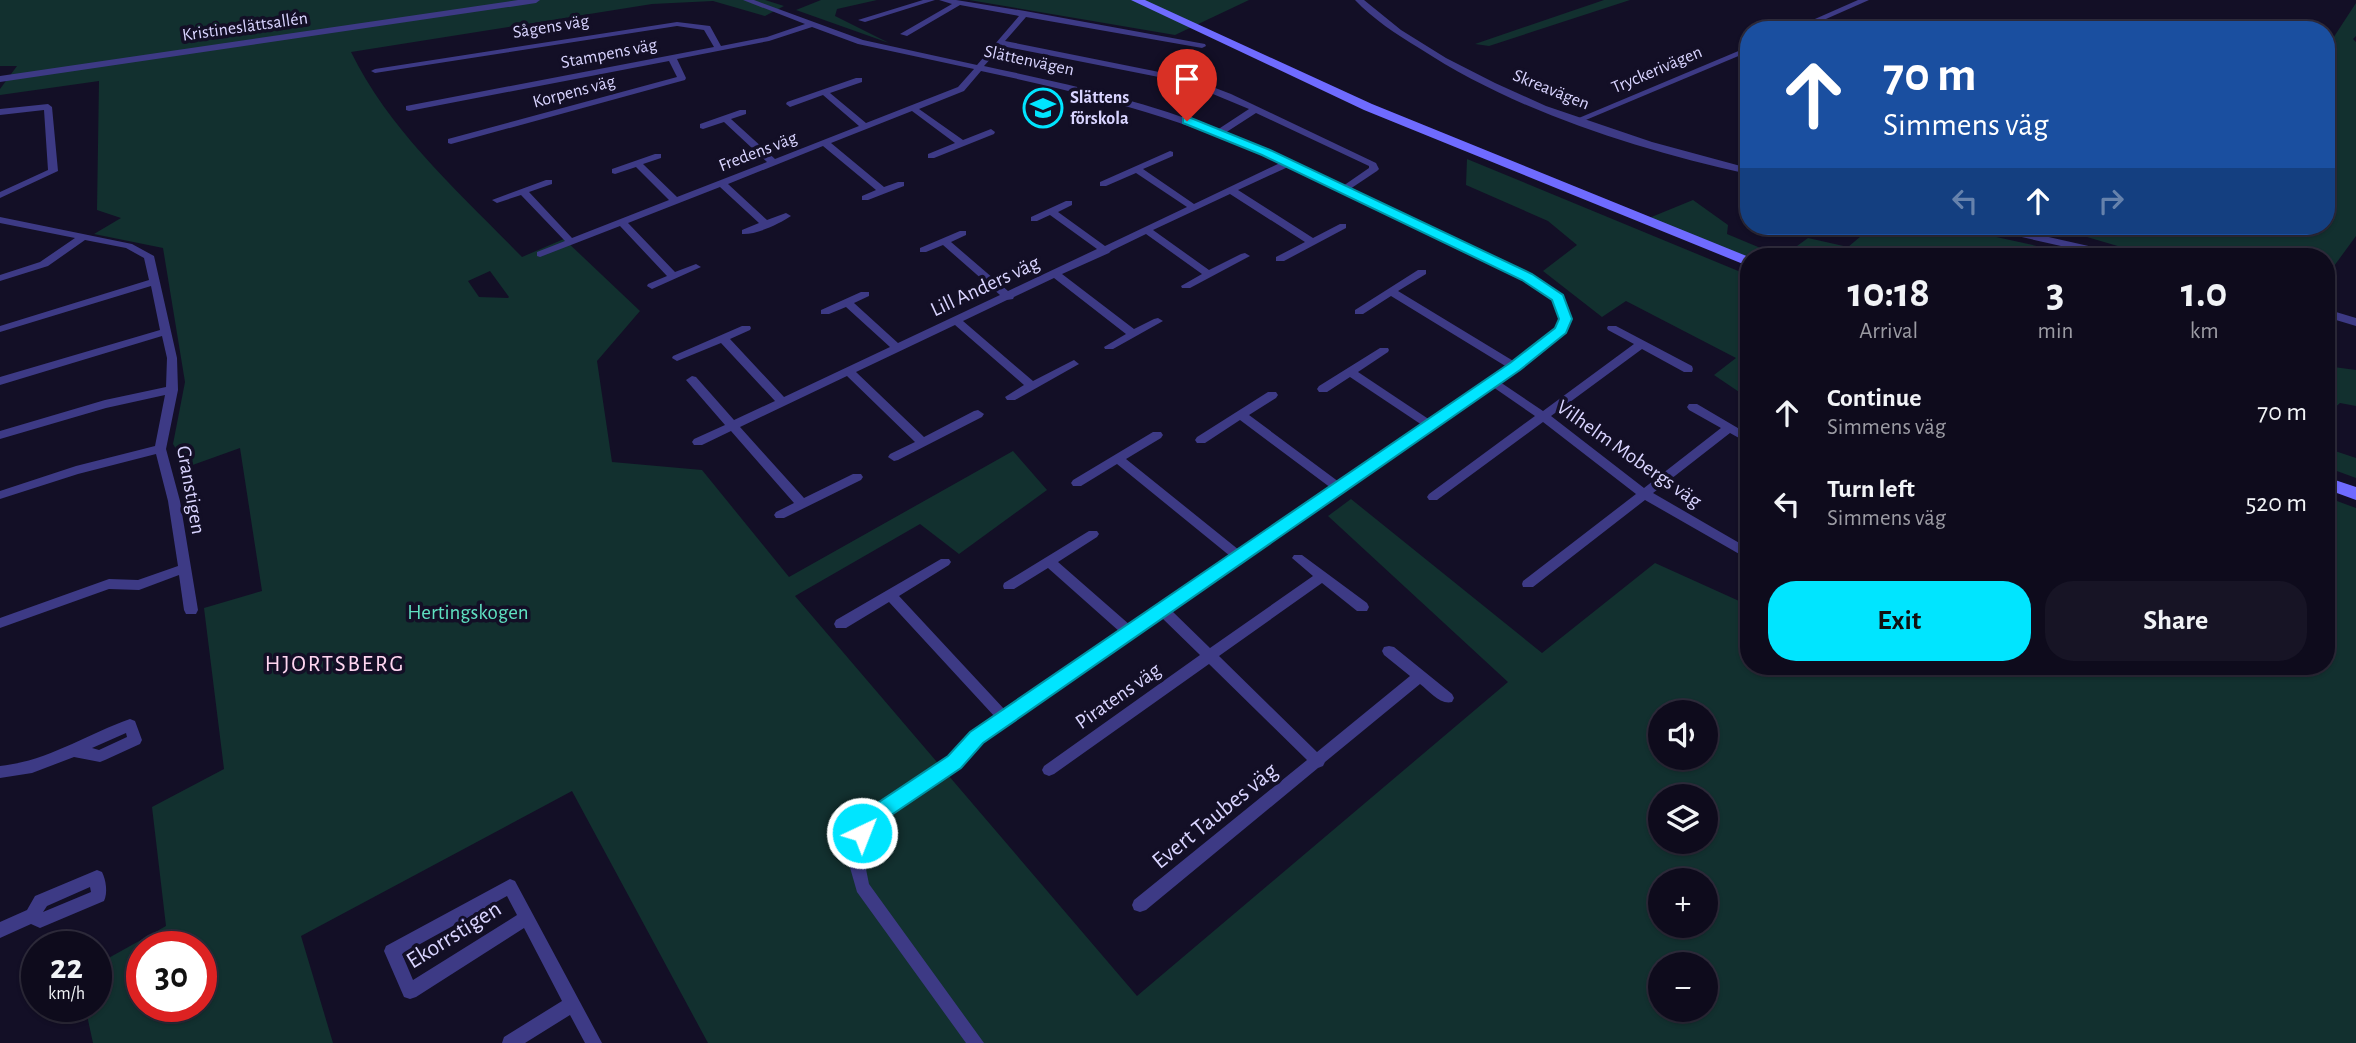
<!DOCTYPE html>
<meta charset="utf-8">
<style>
body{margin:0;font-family:"Alegreya Sans",sans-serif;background:#171425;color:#f1f3f6;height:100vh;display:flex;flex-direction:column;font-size:26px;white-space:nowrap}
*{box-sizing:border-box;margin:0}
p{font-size:23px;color:#9b9ba3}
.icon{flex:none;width:38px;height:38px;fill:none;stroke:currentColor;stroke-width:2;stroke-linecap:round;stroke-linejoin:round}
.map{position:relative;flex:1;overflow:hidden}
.drawer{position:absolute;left:1740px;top:248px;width:595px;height:427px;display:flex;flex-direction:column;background:#0e0b1c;border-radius:28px;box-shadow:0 2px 5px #0004,0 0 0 2px #2e2b3b}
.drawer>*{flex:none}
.hud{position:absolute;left:1740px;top:21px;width:595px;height:214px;border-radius:28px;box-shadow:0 2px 5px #0004,0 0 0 2px #2e2b3b;background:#1a4fa0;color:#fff;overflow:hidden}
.fabs{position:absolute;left:1648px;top:700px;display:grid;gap:14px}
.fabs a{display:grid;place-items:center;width:70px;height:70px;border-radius:50%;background:#0e0b1c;box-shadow:0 2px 5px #0004,0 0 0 2px #2e2b3b;font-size:35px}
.speed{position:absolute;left:21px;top:931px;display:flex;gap:14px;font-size:35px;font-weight:700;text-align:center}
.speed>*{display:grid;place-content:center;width:91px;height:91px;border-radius:50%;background:#0e0b1c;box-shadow:0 2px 5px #0004,0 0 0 2px #2e2b3b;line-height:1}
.speed small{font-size:18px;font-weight:400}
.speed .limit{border:10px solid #d22;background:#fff;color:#111}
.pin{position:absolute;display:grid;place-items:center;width:60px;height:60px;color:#fff;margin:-72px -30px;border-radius:50% 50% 50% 0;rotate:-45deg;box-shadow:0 0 7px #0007}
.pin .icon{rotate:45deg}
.me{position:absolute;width:77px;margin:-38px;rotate:43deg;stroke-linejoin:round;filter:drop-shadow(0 0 5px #0008)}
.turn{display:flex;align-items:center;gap:24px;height:147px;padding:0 28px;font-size:32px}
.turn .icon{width:91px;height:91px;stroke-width:2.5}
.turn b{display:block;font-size:49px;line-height:60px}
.lanes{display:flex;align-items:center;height:66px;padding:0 28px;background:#0003;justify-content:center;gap:35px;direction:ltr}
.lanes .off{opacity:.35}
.eta{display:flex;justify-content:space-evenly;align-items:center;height:119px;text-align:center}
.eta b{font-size:42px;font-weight:700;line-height:49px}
.cta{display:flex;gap:14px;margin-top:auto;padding:14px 28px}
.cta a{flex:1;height:80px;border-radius:28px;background:#00e5ff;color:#111;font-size:28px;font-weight:700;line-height:80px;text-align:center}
.cta a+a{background:#171425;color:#f1f3f6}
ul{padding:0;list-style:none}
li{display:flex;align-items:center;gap:21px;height:91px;padding:0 28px}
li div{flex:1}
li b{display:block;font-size:26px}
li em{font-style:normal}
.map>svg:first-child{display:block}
</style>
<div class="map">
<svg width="2356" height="1043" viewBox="0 0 2356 1043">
<rect width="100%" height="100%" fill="#130f26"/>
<g fill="#12302f" fill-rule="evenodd">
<path d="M0 0H765L784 6 765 16 713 1 652 4 351 52C390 132 461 194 522 257L564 239 640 311 597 361 612 462 702 470 789 577 1013 451 1047 490 959 554 920 524 795 596 1137 996 1508 682 1328 516 1351 499 1542 653 1655 563 1748 605V667H2326V497L2356 508V1043H708L572 791 301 936 333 1043H93L85 1006H96V965L166 926 152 807 224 769 204 608 262 591 240 448 187 467 173 444 185 382 163 248 94 234 121 218 97 210 99 81 0 95V89L17 66H0ZM490 271 509 297 508 298 479 297 468 281ZM1661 712H1706V758H1661ZM1661 796H1706V842H1661ZM1661 880H1706V926H1661ZM142 947H201V1006H142ZM1661 964H1706V1010H1661Z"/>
<path d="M821 0H877L837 9 835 16 889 43 796 10Z"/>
<path d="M969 0H1249L1175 35Z"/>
<path d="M1604 0H1630L1489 46 1475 44Z"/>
<path d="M2356 3V36L2353 39 2356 42V236L2326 277V257H2155L2087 237 2096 226H2326V49Z"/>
<path d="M1467 159 1748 275V398L1714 375 1736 358 1626 301 1602 317 1543 271 1577 245 1548 221 1466 185Z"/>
<path d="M1693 200 1728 225 1727 234 1782 257 1808 238 1848 247 1873 226H1946L2087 257H1748L1649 218Z"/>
<path d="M2326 366 2356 370V406L2340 403 2333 409 2337 426H2326Z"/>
<path d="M2326 448 2356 458V478L2326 467Z"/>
</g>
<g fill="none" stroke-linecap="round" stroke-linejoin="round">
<g fill="#3d3a85" fill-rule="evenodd">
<path d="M743 0H754L863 40 977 65 1019 16 960 5 907 36 900 34 952 4 939 0H956L1025 11 1205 44 1206 46 1202 48 1026 17 1005 41 1189 78 1231 94 1376 163 1379 169 1377 171 1350 189 1531 275C1544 284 1567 295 1570 313 1574 337 1518 370 1500 382L1543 411 1634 344 1608 330 1607 328 1608 326H1616L1692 366 1693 369 1692 372H1684L1642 349 1551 416 1644 488 1721 428 1689 410 1687 407 1689 404H1697L1748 434V443L1730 433 1653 493 1748 548V559L1645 500 1533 587H1523L1522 584 1523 581 1636 494 1543 422 1437 500H1429L1427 497 1429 494 1535 416 1493 387 1171 610 1210 648 1313 576 1292 558 1294 555H1302L1367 603 1369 607 1367 611H1357L1322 583 1219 656 1317 752 1410 676 1384 655 1382 651 1384 647 1389 646 1394 647 1452 694 1454 698 1452 702C1440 705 1429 691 1420 684L1325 762 1323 766 1318 768 1146 910 1140 912 1134 910 1132 905 1134 900 1307 760 1209 664 1054 774 1049 776 1044 774 1042 770 1044 766 1200 655 1161 617 1009 722 982 742 959 766 882 819 865 844V864L869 884 984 1043H966L857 892 849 864 850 843 872 809 949 758 972 734 995 717 889 602 846 628H836L834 624 836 620 941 559H949L951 562 949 565 899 596 1005 710 1120 632 1048 568 1014 589H1004L1003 586 1004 583 1089 531H1097L1099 534 1097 537 1058 562 1130 625 1230 556 1117 464 1081 486H1073L1071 483 1073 480 1153 432H1161L1163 435 1161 438 1126 459 1239 550 1331 488 1240 420 1205 443H1197L1195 440 1197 437 1268 392H1276L1278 395 1276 398 1249 415 1339 482 1422 425 1350 377 1327 392H1319L1317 389 1319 386 1380 348H1388L1389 350 1388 352 1358 372 1430 420 1486 382 1487 378H1492L1507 367 1391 296 1363 314H1355V310L1418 270H1426V274L1398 291 1515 362C1531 350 1572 328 1555 303 1547 293 1534 286 1523 279L1288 167 1238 190 1313 238 1340 224H1346V228L1284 261H1276V257L1305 242 1230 194 1153 230 1209 270 1241 254 1245 253 1250 256 1190 288H1182L1181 286 1202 274 1146 234 1111 251 1109 253 1062 274 1134 329 1154 319 1158 318 1163 321 1113 349H1105L1104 347 1126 334 1054 278 1014 297 1013 299 1007 300 963 321 1033 381 1070 362 1074 360 1079 364 1015 400H1007L1005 397 1024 385 955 325 856 372 924 437 974 411 978 410 984 414 982 417 898 460 894 461 888 457 890 454 915 442 847 376 740 427 804 498 853 474H861L863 477 861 480 784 518H776L774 515 776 512 794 503 731 431 702 445H694L692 442 694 439 725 425 686 380 692 376 696 377 734 420 775 401 721 343 677 361 672 358 673 356 742 326H750L751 328 750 330 730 339 784 397 890 347 846 307 829 314H821V310L861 292H869V296L854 303 898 343 1000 295 943 245 926 252H920V248L960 231H966V235L951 242 1008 291 1097 249 1050 215 1037 221H1031V217L1066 201H1072V205L1058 212 1105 246 1187 207 1136 173 1106 186H1100V182L1170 151 1173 152V156L1143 169 1194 204 1280 163C1185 118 1084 93 981 71L964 91 919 109 963 140 991 129 995 132 994 134 934 158H928V154L955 143 912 111 831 143 884 187 898 182H904V186L868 200H862V196L876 190 823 146 728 184 767 220 786 213 791 216C779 224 756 235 742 234V230L759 223 720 187 628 223 675 272 696 264 701 267 652 289 647 286 648 284 667 276 620 226 540 257 537 256V252L565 241 521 195 497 203 492 200 546 180H552V184L529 192 572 238 669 200 636 167 615 174 612 173V169L655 154H661V158L643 164 677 197 767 162 724 122 703 129 700 128V124L740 110H746V114L731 119 775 159 859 126 823 95 790 107 786 104 787 102 856 78H862V82L830 93 866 123 958 87 974 69 858 44 812 27 769 41 677 59 686 78 685 80 451 144 448 143V139L677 77 669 61 409 111 406 110V106L714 47 704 30 677 26 375 73 371 71 375 69 677 22 710 26 721 46 767 37 805 24ZM1002 46 1184 82 1249 109 1217 130C1143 100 1063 83 984 66ZM1256 113 1369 166V168L1343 186 1269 151 1225 133Z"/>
<path d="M923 0H935L865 22 858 20Z"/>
<path d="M1858 0H1869L1801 30H1790Z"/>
<path d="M1748 47V52L1581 122 1574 120Z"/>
<path d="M48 104 52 107 58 171 0 198V192L48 170 44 110 0 115V109Z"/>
<path d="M0 217 132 244 154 256 177 358 178 390 166 449 180 501 198 610 196 614H186L184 610 179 575 139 590 109 589 0 628V618L109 579 138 580 178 566 168 501 156 454 78 474 0 499V491L76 466 155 446 165 395 106 408 0 439V431L105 400 166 387 167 358 162 336 0 385V377L160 330 151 286 0 332V326L149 280 144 258 126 248 85 240 48 266 0 281V275L40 262 75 238 0 223Z"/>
<path d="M130 719 135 721 142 740 140 744 105 760 100 762 74 757 32 773 0 778V766C48 761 85 735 130 719ZM126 733 127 737 99 750 92 748Z"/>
<path d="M97 870 102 872C106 880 108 893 104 901L40 928 31 924 0 938V922L27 910 35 896ZM90 887 91 892 43 912 47 906Z"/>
<path d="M510 879 515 881 602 1043H585L570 1015 525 1043H502L504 1037 562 1001 524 928 416 997 410 999 404 997 384 951 386 946ZM507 896 517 915 413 980 402 954Z"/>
</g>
<g fill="#3d3a85" fill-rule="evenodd">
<path d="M518 0H540L536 3 0 82V76Z"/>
<path d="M1355 0H1364L1401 30 1446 58 1495 83 1546 106 1652 142 1748 168V174C1635 149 1517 112 1419 48 1396 34 1373 19 1355 0Z"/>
<path d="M1981 226H2000L2124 254 2130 257H2110L1986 229Z"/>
<path d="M2326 309 2356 318V326L2326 317Z"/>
</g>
<g fill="#6f6bff" fill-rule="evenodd">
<path d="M1131 0H1145L1372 104 1749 257 1748 266 1364 110Z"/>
<path d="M2326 477 2356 487V500L2326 489Z"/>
</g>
</g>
<path fill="#00e5ff" stroke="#0095a6" stroke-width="2" d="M1183 118H1191L1270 150 1532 274 1563 295 1572 319 1566 333 1520 370 983 743 961 768 884 820 869 839 862 842 856 839 853 833 870 808 948 756 970 732 1510 363 1555 328 1559 319 1552 300 1522 280 1262 155 1183 123Z"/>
<defs>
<symbol id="school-ring" viewBox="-11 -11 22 22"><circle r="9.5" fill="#130f26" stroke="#00e5ff" stroke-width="1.5"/><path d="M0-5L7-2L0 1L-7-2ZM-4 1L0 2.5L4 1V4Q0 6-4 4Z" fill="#00e5ff"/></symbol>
</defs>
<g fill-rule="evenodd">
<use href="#school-ring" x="1021" y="86" width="44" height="44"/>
</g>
<g text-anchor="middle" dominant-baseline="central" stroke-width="7" stroke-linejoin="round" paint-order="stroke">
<g font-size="18" fill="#d9d4ff" stroke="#130f26">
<text transform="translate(245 27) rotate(-8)">Kristineslättsallén</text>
<text transform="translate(551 27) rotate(-9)">Sågens väg</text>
<text transform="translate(609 54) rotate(-11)">Stampens väg</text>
<text transform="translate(1029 61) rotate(12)">Slättenvägen</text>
<text transform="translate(1657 70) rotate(-23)">Tryckerivägen</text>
<text transform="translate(1551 90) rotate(22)">Skreavägen</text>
<text transform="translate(574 92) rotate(-15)">Korpens väg</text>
<text transform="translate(758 152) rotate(-21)">Fredens väg</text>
</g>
<g font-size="18" font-weight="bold" fill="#d9d4ff" stroke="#130f26" text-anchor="start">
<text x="1070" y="98">Slättens<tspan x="1070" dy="21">förskola</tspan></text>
</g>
<g font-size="21" fill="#d9d4ff" stroke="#130f26">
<text transform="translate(985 286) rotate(-25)">Lill Anders väg</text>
<text transform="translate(1629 454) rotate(35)">Vilhelm Mobergs väg</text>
<text transform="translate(191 490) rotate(80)">Granstigen</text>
<text transform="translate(1118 696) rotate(-35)">Piratens väg</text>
</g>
<g font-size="21" fill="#5fe0c0" stroke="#130f26">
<text x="468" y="612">Hertingskogen</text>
</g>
<g font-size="23" letter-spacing="2" fill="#ffd6f0" stroke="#130f26">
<text x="335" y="664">HJORTSBERG</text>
</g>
<g font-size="24" fill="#d9d4ff" stroke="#130f26">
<text transform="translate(1215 816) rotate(-39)">Evert Taubes väg</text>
<text transform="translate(454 935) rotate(-32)">Ekorrstigen</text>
</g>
</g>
</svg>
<div class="fabs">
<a><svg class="icon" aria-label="sound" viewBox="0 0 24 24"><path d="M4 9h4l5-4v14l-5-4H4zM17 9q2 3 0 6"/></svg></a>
<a><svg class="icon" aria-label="layers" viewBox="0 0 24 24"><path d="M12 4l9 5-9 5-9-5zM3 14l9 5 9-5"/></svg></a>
<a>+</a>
<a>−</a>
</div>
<div class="speed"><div>22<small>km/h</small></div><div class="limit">30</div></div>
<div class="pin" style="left:1187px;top:121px;background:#d93025"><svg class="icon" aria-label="arrive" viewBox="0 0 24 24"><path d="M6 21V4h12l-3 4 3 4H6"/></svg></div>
<svg class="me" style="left:862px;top:833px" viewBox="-20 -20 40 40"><circle r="17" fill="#00e5ff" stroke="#fff" stroke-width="3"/><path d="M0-11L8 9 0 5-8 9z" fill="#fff"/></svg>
<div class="hud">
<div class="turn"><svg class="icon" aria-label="ahead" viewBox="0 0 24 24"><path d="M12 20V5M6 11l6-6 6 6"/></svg><div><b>70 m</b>Simmens väg</div></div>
<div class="lanes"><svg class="icon off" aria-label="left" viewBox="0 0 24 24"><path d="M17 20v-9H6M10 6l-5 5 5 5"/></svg><svg class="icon" aria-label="ahead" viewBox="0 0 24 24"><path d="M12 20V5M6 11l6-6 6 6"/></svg><svg class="icon off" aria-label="right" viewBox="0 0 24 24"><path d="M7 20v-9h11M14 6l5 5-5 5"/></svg></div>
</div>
<section class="drawer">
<div class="eta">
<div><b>10:18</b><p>Arrival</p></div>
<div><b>3</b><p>min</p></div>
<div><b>1.0</b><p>km</p></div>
</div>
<ul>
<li><svg class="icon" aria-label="ahead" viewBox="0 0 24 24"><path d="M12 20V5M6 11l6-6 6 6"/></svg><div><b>Continue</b><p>Simmens väg</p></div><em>70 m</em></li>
<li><svg class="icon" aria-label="left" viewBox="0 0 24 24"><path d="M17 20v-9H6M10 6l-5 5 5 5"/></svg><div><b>Turn left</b><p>Simmens väg</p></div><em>520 m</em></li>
</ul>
<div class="cta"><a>Exit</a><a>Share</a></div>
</section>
</div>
